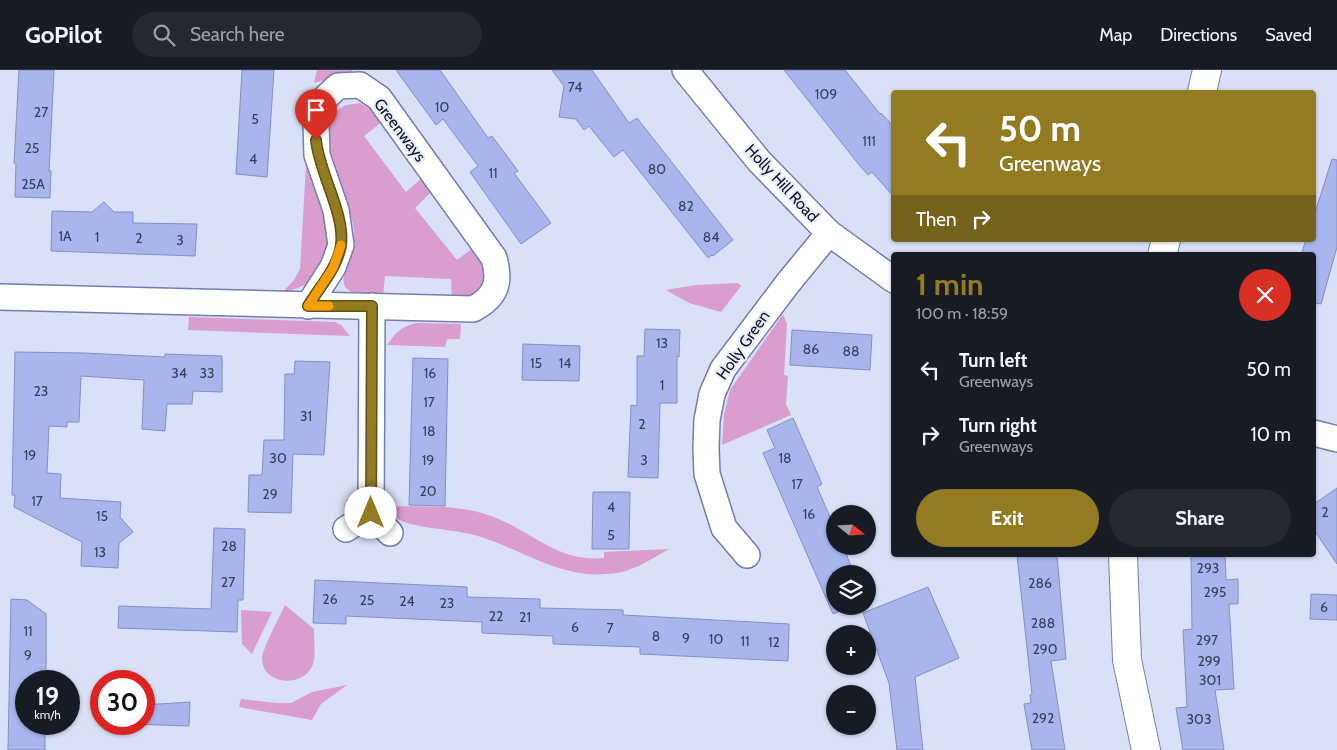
<!DOCTYPE html>
<meta charset="utf-8">
<style>
body{margin:0;font-family:Cabin,sans-serif;background:#242831;color:#f1f3f6;height:100vh;display:flex;flex-direction:column;font-size:19px;white-space:nowrap}
*{box-sizing:border-box;margin:0}
p{font-size:16px;color:#9ea1a6}
.icon{flex:none;width:28px;height:28px;fill:none;stroke:currentColor;stroke-width:2;stroke-linecap:round;stroke-linejoin:round}
.map{position:relative;flex:1;overflow:hidden}
.side{position:absolute;left:891px;top:182px;width:425px;height:305px;display:flex;flex-direction:column;background:#171b24;border-radius:5px;box-shadow:0 1px 4px #0004}
.side>*{flex:none}
.top-card{position:absolute;left:891px;top:20px;width:425px;height:152px;border-radius:5px;box-shadow:0 1px 4px #0004;background:#937b22;color:#fff;overflow:hidden}
.needle{width:32px;rotate:108deg}
.buttons{position:absolute;left:826px;top:435px;display:grid;gap:10px}
.buttons a{display:grid;place-items:center;width:50px;height:50px;border-radius:50%;background:#171b24;box-shadow:0 1px 4px #0004;font-size:25px}
.speed{position:absolute;left:15px;top:600px;display:flex;gap:10px;font-size:25px;font-weight:700;text-align:center}
.speed>*{display:grid;place-content:center;width:65px;height:65px;border-radius:50%;background:#171b24;box-shadow:0 1px 4px #0004;line-height:1}
.speed small{font-size:12px;font-weight:400}
.speed .limit{border:8px solid #d22;background:#fff;color:#111}
.pin{position:absolute;display:grid;place-items:center;width:42px;height:42px;color:#fff;margin:-51px -21px;border-radius:50% 50% 50% 0;rotate:-45deg;box-shadow:0 0 5px #0007}
.pin .icon{rotate:45deg}
.me{position:absolute;width:55px;margin:-28px;rotate:0deg;stroke-linejoin:round;filter:drop-shadow(0 0 4px #0008)}
.turn{display:flex;align-items:center;gap:18px;height:105px;padding:0 25px;font-size:22px}
.turn .icon{width:65px;height:65px;stroke-width:2.5}
.turn b{display:block;font-size:35px;line-height:42px}
.then{display:flex;align-items:center;height:48px;padding:0 25px;background:#0003;gap:10px;font-size:19px}
.round{display:grid;place-items:center;flex:none;width:52px;height:52px;border-radius:26px;background:#242831}
.head{display:flex;align-items:center;justify-content:space-between;height:85px;padding:0 25px}
h1{font-size:30px;font-weight:700;line-height:38px;color:#937b22}
.action{display:flex;gap:10px;margin-top:auto;padding:10px 25px}
.action a{flex:1;height:58px;border-radius:30px;background:#937b22;color:#fff;font-size:20px;font-weight:700;line-height:58px;text-align:center}
.action a+a{background:#242831;color:#f1f3f6}
ul{padding:0;list-style:none}
li{display:flex;align-items:center;gap:15px;height:65px;padding:0 25px}
li div{flex:1}
li b{display:block;font-size:19px}
li em{font-style:normal}
header{display:flex;align-items:center;gap:30px;box-sizing:border-box;height:70px;padding:0 25px;background:#171b24;border-bottom:1px solid #363941}
header strong{font-size:24px}
nav{display:flex;gap:28px;margin-inline-start:auto;font-size:18px}
.search{width:350px;height:45px;background:#242831;display:flex;align-items:center;gap:12px;box-sizing:border-box;padding:0 18px;border-radius:28px;color:#9ea1a6;font-size:19px}
.map>svg:first-child{display:block}
</style>
<header>
<strong>GoPilot</strong>
<div class="search"><svg class="icon" aria-label="search" viewBox="0 0 24 24"><circle cx="10" cy="10" r="6"/><path d="M15 15l6 6"/></svg>Search here</div>
<nav><a>Map</a><a>Directions</a><a>Saved</a></nav>
</header>
<div class="map">
<svg width="1337" height="680" viewBox="0 0 1337 680">
<rect width="100%" height="100%" fill="#d9e0f7"/>
<g fill="#da9dcf">
<path d="M317 0H352L353 2 314 13Z"/>
<path d="M360 33 375 42 383 51 364 66 406 122 423 107 432 121 415 138 457 190 473 178 488 196C483 220 480 230 452 229L451 209 385 206 383 227H357L345 217C339 196 354 181 354 161 353 133 306 59 342 37 347 34 355 34 360 33Z"/>
<path d="M306 95H314L334 168 312 212 280 225 294 210 300 199Z"/>
<path d="M738 213 741 216 721 242 689 233 666 220 696 215Z"/>
<path d="M783 244 787 254 784 305 788 306 786 334 791 345 722 375 724 344 730 320Z"/>
<path d="M189 247 335 252 341 255 350 266 188 260Z"/>
<path d="M417 253 461 254 460 269H447L445 277 387 275C396 262 402 256 417 253Z"/>
<path d="M387 436C419 437 454 434 485 444 529 457 554 493 604 488V482L669 479C646 492 632 503 606 504 559 508 521 479 478 466 457 459 413 459 396 448 392 446 389 440 387 436Z"/>
<path d="M285 535 314 559C314 569 316 585 313 594 305 618 263 616 262 589 262 579 280 546 285 535Z"/>
<path d="M241 540 272 542 252 584 242 574Z"/>
<path d="M347 615 321 634 312 650 239 637 241 629 276 633H291L312 622Z"/>
</g>
<g fill="#a9b6ee" stroke="#818ec3">
<path d="M19 0H54L49 101H51L50 128 15 127 16 93H14Z"/>
<path d="M242 0H274L267 107 236 104Z"/>
<path d="M396 0H440L488 68 492 66 518 101 514 103 551 153 521 174 470 102 478 96 443 49 436 55Z"/>
<path d="M552 0H592L629 53 637 48 733 170 713 186 712 185 708 188 623 80 614 87 589 56 584 60 576 49 559 47 564 16Z"/>
<path d="M784 0H845L880 44 881 43 894 57V127L872 102 868 105 860 96Z"/>
<path d="M1332 89 1337 90V177L1321 234 1314 233V185H1301L1306 170H1314V146Z"/>
<path d="M104 132 114 142H133V153L197 154 195 186 51 181 52 141 92 142Z"/>
<path d="M645 259 680 260 679 287 677 286V333H660L658 408 628 407 631 335 637 336V286H644Z"/>
<path d="M792 260 872 265 870 300 790 295Z"/>
<path d="M523 274 580 276 579 311 522 310Z"/>
<path d="M15 282 84 283 165 287V284L222 286V322L193 321 192 334H167L165 361 142 359 144 310 81 306 79 352H67V357L49 356 47 403 61 404 60 428 121 432 120 447 133 462 119 473 118 498 81 496 82 472 14 437 15 425H12Z"/>
<path d="M413 288 448 289 445 436 409 435Z"/>
<path d="M295 291 330 292 324 385 293 384 291 443 248 442 249 405H262L264 370H284L285 304H294Z"/>
<path d="M793 348 822 414 817 417 835 458V476H843L854 504H835V536H852L833 544 763 383 775 378 767 360Z"/>
<path d="M1337 418V494L1314 460V434Z"/>
<path d="M593 422H630L629 479H592Z"/>
<path d="M214 458 245 459 243 530H238L237 562 118 558 119 536 211 539Z"/>
<path d="M1017 485H1057L1066 589 1051 591 1065 680H1032L1024 634 1031 633 1030 625 1032 624Z"/>
<path d="M1191 485H1225L1226 510 1238 509V534H1229L1234 619 1215 620 1224 680H1183L1176 638 1187 637 1183 560 1192 559Z"/>
<path d="M315 510 467 517V527L540 529V538L623 540V545L789 554 788 591 640 584V577L553 574V566L482 563V552L346 546V554L313 553Z"/>
<path d="M928 517 959 588 915 607 923 680H897L889 613 863 543Z"/>
<path d="M1311 524 1337 525V550L1310 549Z"/>
<path d="M11 529 27 530 46 544V611H26V654H45V680H8Z"/>
<path d="M190 632 189 656 132 654H144V635Z"/>
</g>
<g fill="none" stroke-linecap="round" stroke-linejoin="round">
<defs>
<g id="street">
<path d="M685 0 759 91 829 163 894 210"/>
<path d="M0 227 473 239C496 227 501 213 494 188L379 28 360 15 338 16 322 31 316 54 317 85 336 140 341 175 333 197 308 236"/>
<path d="M1314 363 1337 369"/>
<path d="M371 443 372 236"/>
<path d="M346 459 371 443 390 463"/>
<path d="M747 485 724 458 707 404 706 378 707 350 712 324 723 299 788 213 829 163"/>
</g>
<g id="secondary">
<path d="M1202 22 1207 0"/>
<path d="M1162 185 1166 170"/>
<path d="M1123 485 1127 590 1146 680"/>
</g>
</defs>
<use href="#street" stroke="#727eb2" stroke-width="28"/>
<use href="#secondary" stroke="#727eb2" stroke-width="30"/>
<use href="#street" stroke="#fff" stroke-width="25"/>
<use href="#secondary" stroke="#fff" stroke-width="28"/>
</g>
<g fill="none" stroke-linecap="round" stroke-linejoin="round">
<defs>
<path id="route" d="M316 70C319 103 345 143 341 175 338 197 319 218 308 236H372L371 443"/>
</defs>
<use href="#route" stroke="#605016" stroke-width="12"/>
<use href="#route" stroke="#937b22" stroke-width="9"/>
<path stroke="#f59e0b" stroke-width="9" d="M329 236H308L333 198 341 175"/>
</g>
<g text-anchor="middle" dominant-baseline="central" stroke-width="4.5" stroke-linejoin="round" paint-order="stroke">
<g font-size="14" fill="#373e5a">
<text x="575" y="17">74</text>
<text x="826" y="24">109</text>
<text x="442" y="37">10</text>
<text x="41" y="42">27</text>
<text x="255" y="49">5</text>
<text x="869" y="71">111</text>
<text x="32" y="78">25</text>
<text x="253" y="89">4</text>
<text x="657" y="99">80</text>
<text x="493" y="103">11</text>
<text x="33" y="114">25A</text>
<text x="686" y="136">82</text>
<text x="65" y="166">1A</text>
<text x="97" y="167">1</text>
<text x="711" y="167">84</text>
<text x="139" y="168">2</text>
<text x="180" y="170">3</text>
<text x="662" y="273">13</text>
<text x="811" y="279">86</text>
<text x="851" y="281">88</text>
<text x="536" y="293">15</text>
<text x="565" y="293">14</text>
<text x="179" y="303">34</text>
<text x="207" y="303">33</text>
<text x="430" y="303">16</text>
<text x="662" y="315">1</text>
<text x="41" y="321">23</text>
<text x="429" y="332">17</text>
<text x="306" y="346">31</text>
<text x="642" y="354">2</text>
<text x="429" y="361">18</text>
<text x="30" y="385">19</text>
<text x="278" y="388">30</text>
<text x="785" y="388">18</text>
<text x="428" y="390">19</text>
<text x="644" y="390">3</text>
<text x="797" y="414">17</text>
<text x="428" y="421">20</text>
<text x="270" y="424">29</text>
<text x="37" y="431">17</text>
<text x="611" y="437">4</text>
<text x="1325" y="442">2</text>
<text x="809" y="444">16</text>
<text x="102" y="446">15</text>
<text x="611" y="465">5</text>
<text x="229" y="476">28</text>
<text x="100" y="482">13</text>
<text x="1208" y="498">293</text>
<text x="228" y="512">27</text>
<text x="1040" y="513">286</text>
<text x="1215" y="522">295</text>
<text x="330" y="529">26</text>
<text x="367" y="530">25</text>
<text x="407" y="531">24</text>
<text x="447" y="533">23</text>
<text x="1324" y="537">6</text>
<text x="496" y="546">22</text>
<text x="525" y="547">21</text>
<text x="1043" y="553">288</text>
<text x="575" y="557">6</text>
<text x="610" y="558">7</text>
<text x="28" y="561">11</text>
<text x="656" y="566">8</text>
<text x="686" y="568">9</text>
<text x="716" y="569">10</text>
<text x="1207" y="570">297</text>
<text x="745" y="571">11</text>
<text x="774" y="572">12</text>
<text x="1045" y="579">290</text>
<text x="28" y="585">9</text>
<text x="1209" y="591">299</text>
<text x="1210" y="610">301</text>
<text x="1043" y="648">292</text>
<text x="1199" y="649">303</text>
</g>
<g font-size="16" fill="#111629" stroke="#eaedf9">
<text transform="translate(400 60) rotate(53)">Greenways</text>
<text transform="translate(782 113) rotate(47)">Holly Hill Road</text>
<text transform="translate(743 275) rotate(-55)">Holly Green</text>
</g>
</g>
</svg>
<div class="buttons">
<a><svg class="needle" viewBox="-14 -14 28 28"><path d="M0-13l5 13h-10z" fill="#e53935"/><path d="M0 13l5-13h-10z" fill="#9ea1a6"/></svg></a>
<a><svg class="icon" aria-label="layers" viewBox="0 0 24 24"><path d="M12 4l9 5-9 5-9-5zM3 14l9 5 9-5"/></svg></a>
<a>+</a>
<a>−</a>
</div>
<div class="speed"><div>19<small>km/h</small></div><div class="limit">30</div></div>
<div class="pin" style="left:316px;top:70px;background:#d93025"><svg class="icon" aria-label="arrive" viewBox="0 0 24 24"><path d="M6 21V4h12l-3 4 3 4H6"/></svg></div>
<svg class="me" style="left:371px;top:443px" viewBox="-20 -20 40 40"><circle r="19" fill="#fff"/><path d="M0-13L10 11 0 6-10 11z" fill="#937b22"/></svg>
<div class="top-card">
<div class="turn"><svg class="icon" aria-label="left" viewBox="0 0 24 24"><path d="M17 20v-9H6M10 6l-5 5 5 5"/></svg><div><b>50 m</b>Greenways</div></div>
<div class="then">Then<svg class="icon" aria-label="right" viewBox="0 0 24 24"><path d="M7 20v-9h11M14 6l5 5-5 5"/></svg></div>
</div>
<section class="side">
<div class="head"><div><h1>1 min</h1><p>100 m · 18:59</p></div><a class="round" style="background:#d93025;color:#fff"><svg class="icon" aria-label="close" viewBox="0 0 24 24"><path d="M6 6l12 12M18 6L6 18"/></svg></a></div>
<ul>
<li><svg class="icon" aria-label="left" viewBox="0 0 24 24"><path d="M17 20v-9H6M10 6l-5 5 5 5"/></svg><div><b>Turn left</b><p>Greenways</p></div><em>50 m</em></li>
<li><svg class="icon" aria-label="right" viewBox="0 0 24 24"><path d="M7 20v-9h11M14 6l5 5-5 5"/></svg><div><b>Turn right</b><p>Greenways</p></div><em>10 m</em></li>
</ul>
<div class="action"><a>Exit</a><a>Share</a></div>
</section>
</div>
